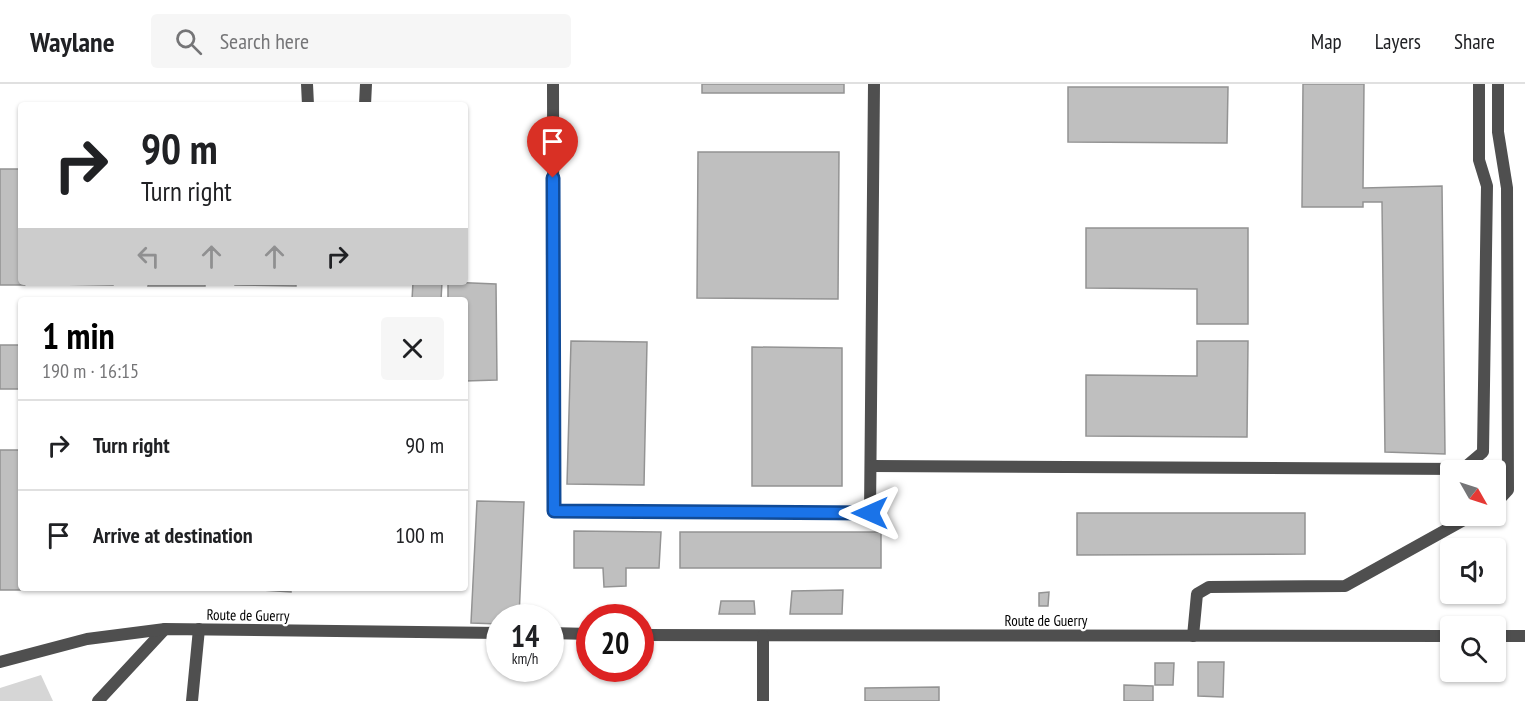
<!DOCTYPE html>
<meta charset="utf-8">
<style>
body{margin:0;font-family:"PT Sans Narrow",sans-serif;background:#f6f6f6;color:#202124;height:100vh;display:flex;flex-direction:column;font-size:22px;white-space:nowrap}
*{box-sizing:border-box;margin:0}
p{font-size:20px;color:#757577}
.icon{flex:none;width:33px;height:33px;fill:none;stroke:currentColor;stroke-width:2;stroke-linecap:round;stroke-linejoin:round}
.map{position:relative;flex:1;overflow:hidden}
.drawer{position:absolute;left:18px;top:213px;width:450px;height:294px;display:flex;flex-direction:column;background:#fff;border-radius:6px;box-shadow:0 2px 4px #0004}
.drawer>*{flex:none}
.guide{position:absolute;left:18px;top:18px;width:450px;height:183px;border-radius:6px;box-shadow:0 2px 4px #0004;background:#fff;color:#202124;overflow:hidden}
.needle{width:39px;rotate:129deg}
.tools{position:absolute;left:1440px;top:376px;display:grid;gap:12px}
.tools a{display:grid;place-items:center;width:66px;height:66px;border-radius:6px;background:#fff;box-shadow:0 2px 4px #0004;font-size:30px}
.speed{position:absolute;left:486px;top:520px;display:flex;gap:12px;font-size:30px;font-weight:700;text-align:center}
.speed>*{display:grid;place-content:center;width:78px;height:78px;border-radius:50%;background:#fff;box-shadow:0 2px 4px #0004;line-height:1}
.speed small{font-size:15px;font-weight:400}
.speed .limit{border:9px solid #d22;background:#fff;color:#111}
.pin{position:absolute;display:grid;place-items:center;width:51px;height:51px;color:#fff;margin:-62px -26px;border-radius:50% 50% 50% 0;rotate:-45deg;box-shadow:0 0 6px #0007}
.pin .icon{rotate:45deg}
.me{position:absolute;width:66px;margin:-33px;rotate:270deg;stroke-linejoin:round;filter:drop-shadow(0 0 4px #0008)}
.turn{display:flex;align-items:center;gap:21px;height:126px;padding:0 24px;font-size:27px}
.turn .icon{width:78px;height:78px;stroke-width:2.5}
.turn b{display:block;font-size:42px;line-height:51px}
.lanes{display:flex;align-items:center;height:57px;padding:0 24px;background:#0003;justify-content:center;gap:30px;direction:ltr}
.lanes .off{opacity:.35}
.round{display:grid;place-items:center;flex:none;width:63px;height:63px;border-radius:6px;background:#f6f6f6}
.headline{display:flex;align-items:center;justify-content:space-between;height:102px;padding:0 24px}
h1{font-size:36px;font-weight:700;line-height:45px;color:#000}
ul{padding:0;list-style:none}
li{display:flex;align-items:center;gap:18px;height:90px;padding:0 24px;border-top:2px solid #e0e0e0}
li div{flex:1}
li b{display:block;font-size:22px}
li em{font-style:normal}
header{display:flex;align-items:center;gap:36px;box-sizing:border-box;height:84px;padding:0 30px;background:#fff;border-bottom:2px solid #e0e0e0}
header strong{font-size:28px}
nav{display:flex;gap:33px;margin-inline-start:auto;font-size:21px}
.search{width:420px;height:54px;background:#f6f6f6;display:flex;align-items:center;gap:15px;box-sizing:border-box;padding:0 21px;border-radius:6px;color:#757577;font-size:22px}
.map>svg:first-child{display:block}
</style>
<header>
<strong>Waylane</strong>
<div class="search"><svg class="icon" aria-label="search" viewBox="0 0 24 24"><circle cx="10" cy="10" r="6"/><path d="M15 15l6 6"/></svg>Search here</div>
<nav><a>Map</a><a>Layers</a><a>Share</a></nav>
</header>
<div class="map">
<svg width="1525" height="617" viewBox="0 0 1525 617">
<rect width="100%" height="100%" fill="#fff"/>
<path fill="#d6d6d6" d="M41 591 53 617H0V604Z"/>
<g fill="#bfbfbf" stroke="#939393" stroke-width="1.5">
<rect x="702" y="0" width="142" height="9"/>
<path d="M1303 0H1364L1363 104 1442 102 1445 370 1385 368 1382 118H1363V123H1302Z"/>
<path d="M1068 3H1228L1227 59 1068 58Z"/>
<path d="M698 68H839L838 215 697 214Z"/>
<path d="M0 85H21V198L24 201H0Z"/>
<path d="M1086 144H1248V240H1197V205L1086 204Z"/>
<path d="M54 198H113V201L54 200Z"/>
<path d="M149 198H205V202H148Z"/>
<path d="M235 198H296V202L235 201Z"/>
<path d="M413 198H442L441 216H412Z"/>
<path d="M448 198 496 200 497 296 465 297V216H448Z"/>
<path d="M571 257 647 258 644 401 567 400Z"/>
<path d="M1197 257H1248L1247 353 1086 352V291L1197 292Z"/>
<rect x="0" y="261" width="21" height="44"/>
<path d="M752 263 842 264V402H752Z"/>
<path d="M0 366H21L20 506H0Z"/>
<path d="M477 417 524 418 519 534H500V540L471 539Z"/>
<path d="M1077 429H1305V470L1077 471Z"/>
<path d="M574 447 661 448 659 484H626V502L604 503 603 484H574Z"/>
<rect x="680" y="448" width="201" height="36"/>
<path d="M229 504H291V508Z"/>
<path d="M843 506 842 530H790L792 507Z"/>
<path d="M1049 508 1048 522H1039V509Z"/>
<path d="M721 517H754L755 530H719Z"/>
<path d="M1198 578H1224L1223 613 1198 612Z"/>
<path d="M1155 579H1174L1173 601H1155Z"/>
<path d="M1124 601 1153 602V617H1124Z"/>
<path d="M939 603V617H865V604Z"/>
</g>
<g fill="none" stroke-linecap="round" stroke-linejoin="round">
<g stroke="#4f4f4f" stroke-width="12">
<path d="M307 0 308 21"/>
<path d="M553 0 554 427 870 429 874 0"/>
<path d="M365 21 366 0"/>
<path d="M871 382 1463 385 1483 368 1487 102 1479 76V0"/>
<path d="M1496 419 1508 406 1507 104 1498 48V0"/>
<path d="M1193 552 1197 510 1209 503 1345 502 1471 432"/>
<path d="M98 617 165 545"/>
<path d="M192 617 199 545"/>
</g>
<g stroke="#4f4f4f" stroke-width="12">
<path d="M550 549 590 550"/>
<path d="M640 551 1450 552"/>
<path d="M1496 552H1525"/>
<path d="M0 578 87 555 165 545 500 549"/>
<path d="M763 617V552"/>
</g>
</g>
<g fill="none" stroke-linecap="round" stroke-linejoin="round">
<defs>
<path id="route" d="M553 94 554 427 870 429"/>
</defs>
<use href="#route" stroke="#114b97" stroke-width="15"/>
<use href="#route" stroke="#1a73e8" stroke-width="10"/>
</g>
<g text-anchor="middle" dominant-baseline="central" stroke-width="4.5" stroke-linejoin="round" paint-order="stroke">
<g font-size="15" fill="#000" stroke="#fff">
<text transform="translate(248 531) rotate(1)">Route de Guerry</text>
<text x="1046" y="536">Route de Guerry</text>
</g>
</g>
</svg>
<div class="tools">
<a><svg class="needle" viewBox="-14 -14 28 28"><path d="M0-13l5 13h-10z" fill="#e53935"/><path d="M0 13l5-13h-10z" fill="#757577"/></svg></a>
<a><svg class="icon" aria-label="sound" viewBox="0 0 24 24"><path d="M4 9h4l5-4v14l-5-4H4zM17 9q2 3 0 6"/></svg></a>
<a><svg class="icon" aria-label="search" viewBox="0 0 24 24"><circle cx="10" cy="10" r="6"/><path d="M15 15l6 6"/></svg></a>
</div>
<div class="speed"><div>14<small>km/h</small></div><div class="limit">20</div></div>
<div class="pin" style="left:553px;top:94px;background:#d93025"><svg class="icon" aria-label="arrive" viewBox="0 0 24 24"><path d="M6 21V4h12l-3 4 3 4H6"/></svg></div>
<svg class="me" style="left:870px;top:429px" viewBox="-20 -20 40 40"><path d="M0-17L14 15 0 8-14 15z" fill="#1a73e8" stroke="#fff" stroke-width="4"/></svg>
<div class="guide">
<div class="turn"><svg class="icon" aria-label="right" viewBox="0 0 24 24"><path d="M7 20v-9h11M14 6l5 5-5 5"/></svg><div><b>90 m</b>Turn right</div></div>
<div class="lanes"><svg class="icon off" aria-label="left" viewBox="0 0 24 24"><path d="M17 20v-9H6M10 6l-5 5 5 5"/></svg><svg class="icon off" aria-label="ahead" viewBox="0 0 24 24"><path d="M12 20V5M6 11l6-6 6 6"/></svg><svg class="icon off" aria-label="ahead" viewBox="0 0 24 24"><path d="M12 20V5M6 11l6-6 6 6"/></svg><svg class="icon" aria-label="right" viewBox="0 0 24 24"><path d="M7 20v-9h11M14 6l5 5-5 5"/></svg></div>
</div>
<section class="drawer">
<div class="headline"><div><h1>1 min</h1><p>190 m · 16:15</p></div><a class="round"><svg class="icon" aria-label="close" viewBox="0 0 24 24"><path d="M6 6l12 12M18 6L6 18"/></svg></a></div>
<ul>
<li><svg class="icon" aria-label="right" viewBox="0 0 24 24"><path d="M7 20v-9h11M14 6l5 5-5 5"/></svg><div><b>Turn right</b></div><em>90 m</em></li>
<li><svg class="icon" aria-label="arrive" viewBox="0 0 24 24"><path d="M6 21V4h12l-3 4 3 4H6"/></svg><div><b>Arrive at destination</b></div><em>100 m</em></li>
</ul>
</section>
</div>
